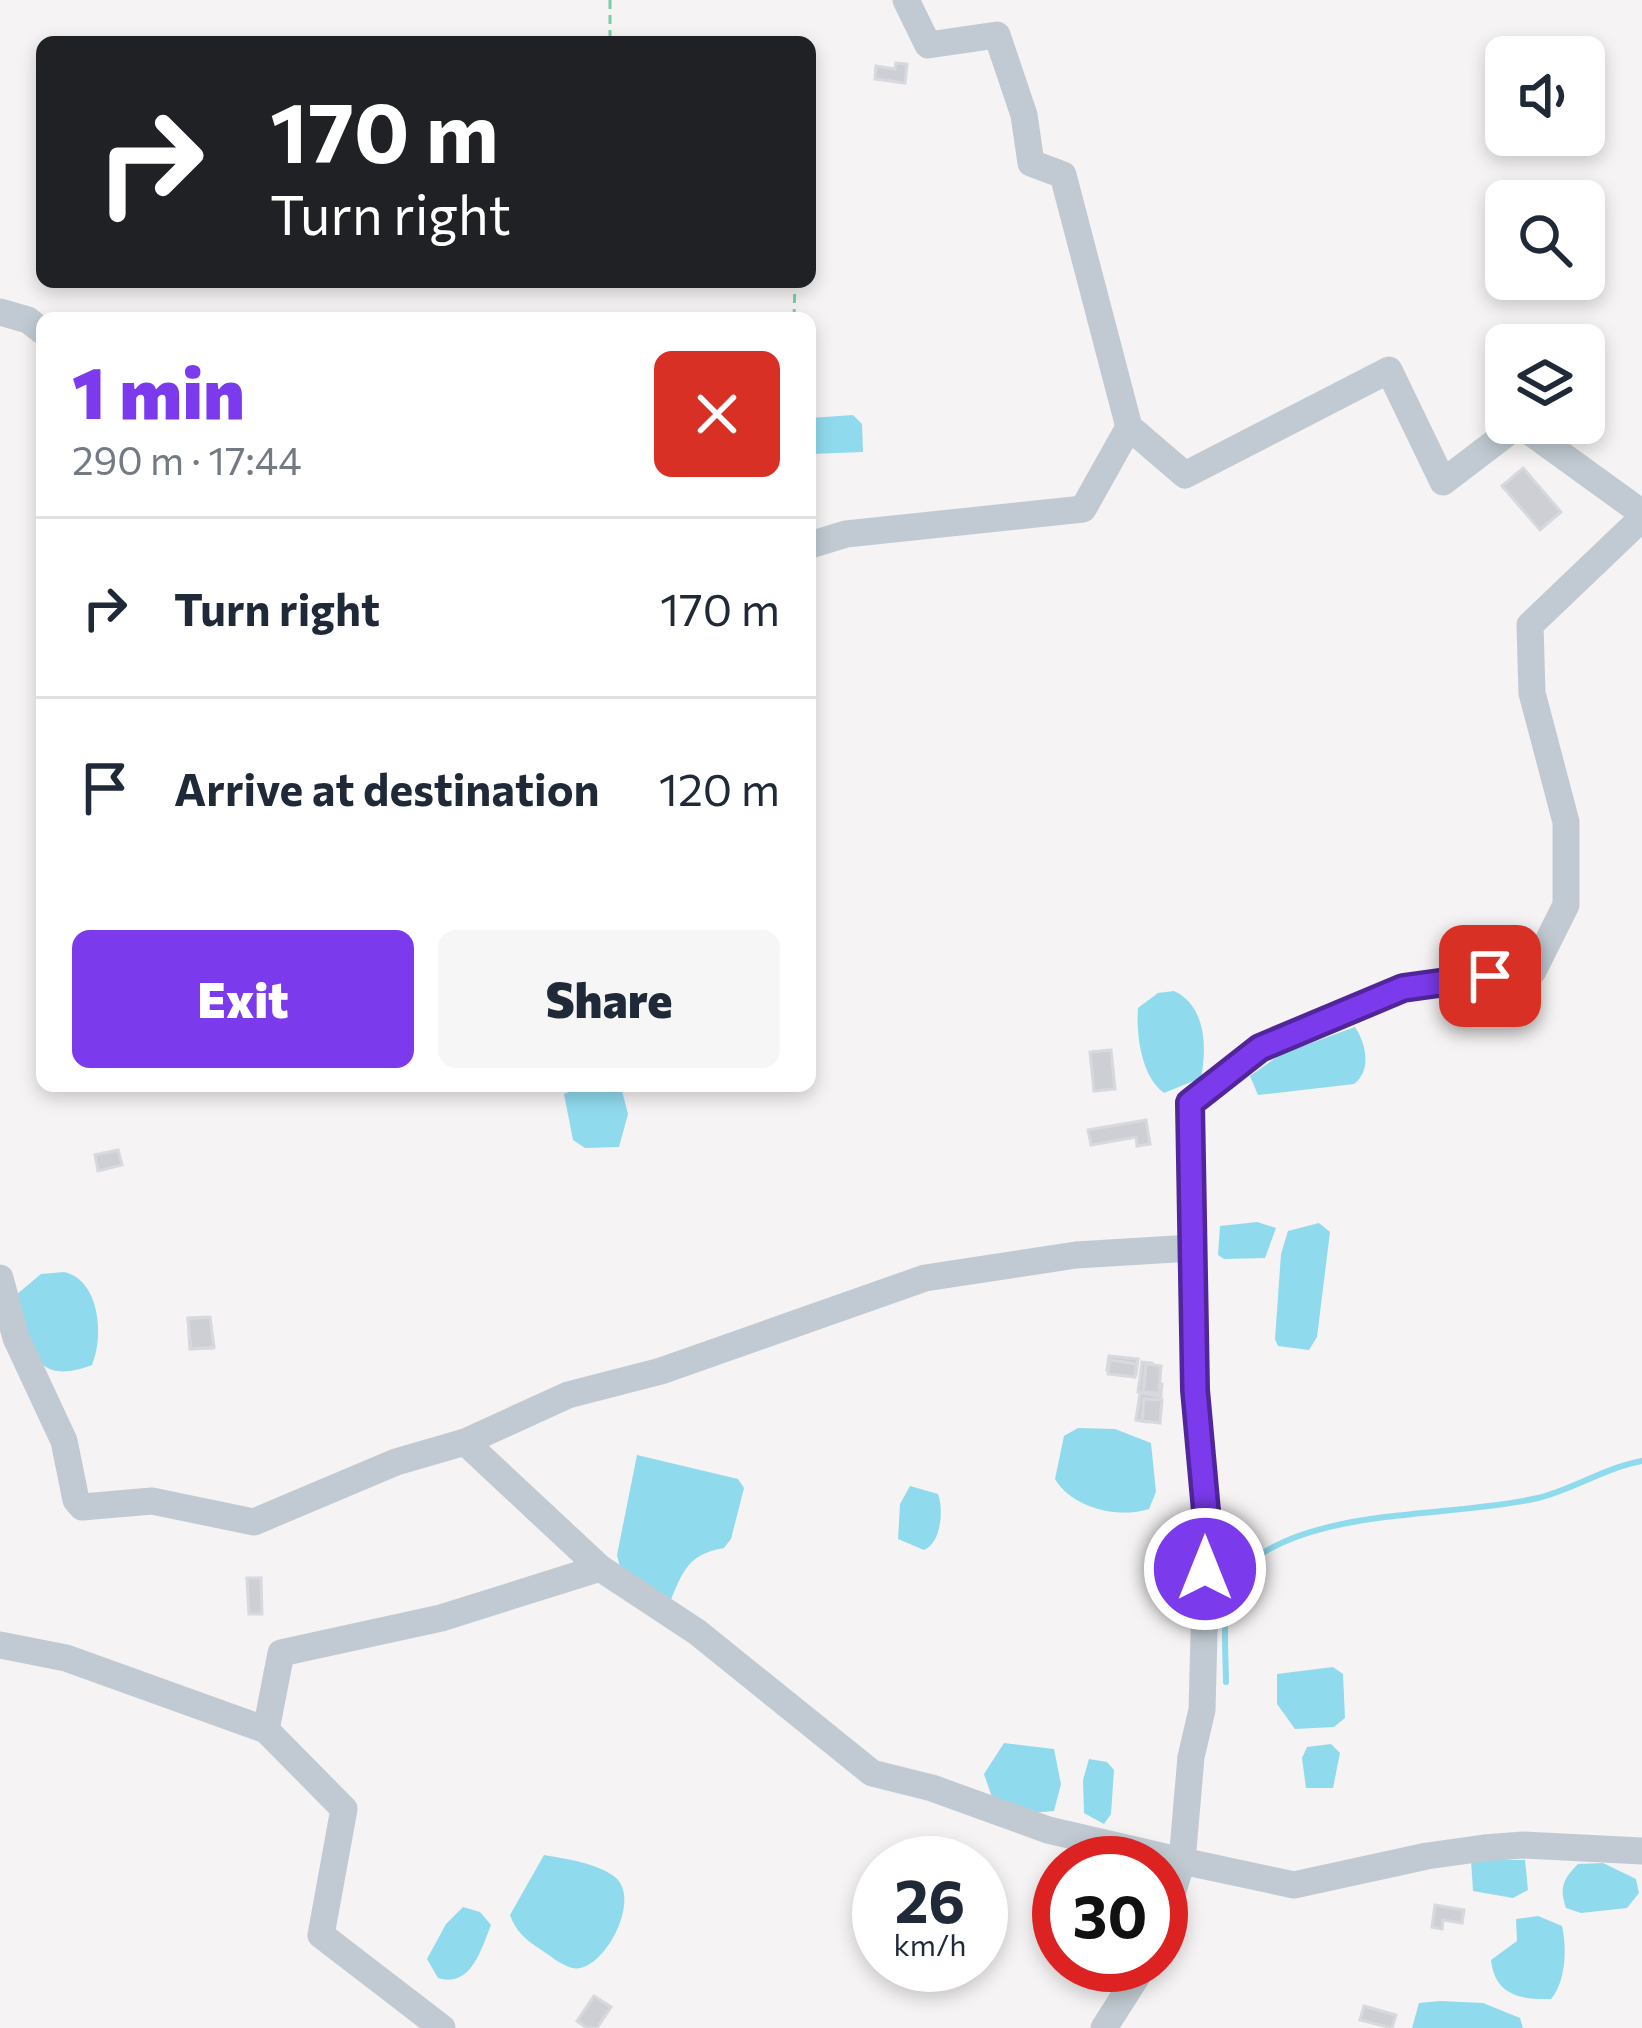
<!DOCTYPE html>
<meta charset="utf-8">
<style>
body{margin:0;font-family:Commissioner,sans-serif;background:#f6f6f7;color:#1f2937;height:100vh;display:flex;flex-direction:column;font-size:45px;white-space:nowrap}
*{box-sizing:border-box;margin:0}
p{font-size:39px;color:#747a83}
.icon{flex:none;width:66px;height:66px;fill:none;stroke:currentColor;stroke-width:2;stroke-linecap:round;stroke-linejoin:round}
.map{position:relative;flex:1;overflow:hidden}
.details{position:absolute;left:36px;top:312px;width:780px;height:780px;display:flex;flex-direction:column;background:#fff;border-radius:18px;box-shadow:0 6px 18px #0003}
.details>*{flex:none}
.top-card{position:absolute;left:36px;top:36px;width:780px;height:252px;border-radius:18px;box-shadow:0 6px 18px #0003;background:#202124;color:#fff;overflow:hidden}
.fabs{position:absolute;left:1485px;top:36px;display:grid;gap:24px}
.fabs a{display:grid;place-items:center;width:120px;height:120px;border-radius:18px;background:#fff;box-shadow:0 6px 18px #0003;font-size:60px}
.speed{position:absolute;left:852px;top:1836px;display:flex;gap:24px;font-size:60px;font-weight:700;text-align:center}
.speed>*{display:grid;place-content:center;width:156px;height:156px;border-radius:50%;background:#fff;box-shadow:0 6px 18px #0003;line-height:1}
.speed small{font-size:30px;font-weight:400}
.speed .limit{border:18px solid #d22;background:#fff;color:#111}
.pin{position:absolute;display:grid;place-items:center;width:102px;height:102px;color:#fff;margin:-51px;border-radius:24px;box-shadow:0 6px 18px #0006}
.me{position:absolute;width:132px;margin:-66px;rotate:0deg;stroke-linejoin:round;filter:drop-shadow(0 0 9px #0008)}
.turn{display:flex;align-items:center;gap:42px;height:252px;padding:0 36px;font-size:54px}
.turn .icon{width:156px;height:156px;stroke-width:2.5}
.turn b{display:block;font-size:84px;line-height:102px}
.round{display:grid;place-items:center;flex:none;width:126px;height:126px;border-radius:18px;background:#f6f6f7}
.summary{display:flex;align-items:center;justify-content:space-between;height:204px;padding:0 36px}
h1{font-size:72px;font-weight:800;line-height:90px;color:#7c3aed}
.action{display:flex;gap:24px;margin-top:auto;padding:24px 36px}
.action a{flex:1;height:138px;border-radius:18px;background:#7c3aed;color:#fff;font-size:48px;font-weight:800;line-height:138px;text-align:center}
.action a+a{background:#f6f6f7;color:#1f2937}
ul{padding:0;list-style:none}
li{display:flex;align-items:center;gap:36px;height:180px;padding:0 36px;border-top:3px solid #e0e1e3}
li div{flex:1}
li b{display:block;font-size:45px}
li em{font-style:normal}
.map>svg:first-child{display:block}
</style>
<div class="map">
<svg width="1642" height="2028" viewBox="0 0 1642 2028">
<rect width="100%" height="100%" fill="#f5f3f3"/>
<g fill="#90daee">
<path d="M853 415 862 424 863 452 811 454 810 418Z"/>
<path d="M1174 991C1206 1006 1207 1047 1201 1078L1164 1093C1141 1077 1136 1034 1138 1008L1158 993Z"/>
<path d="M1355 1027C1366 1044 1372 1070 1354 1084L1258 1095 1250 1076 1281 1054Z"/>
<path d="M582 1086 622 1091 628 1114 619 1147 585 1148 573 1140 564 1094Z"/>
<path d="M1257 1222 1276 1228 1265 1258 1224 1259 1218 1255 1220 1226Z"/>
<path d="M1319 1223 1330 1232 1317 1337 1309 1350 1278 1346 1275 1339 1281 1254 1288 1231Z"/>
<path d="M64 1272C99 1279 105 1336 92 1365 30 1389 28 1341 16 1295L41 1274Z"/>
<path d="M1078 1428 1115 1429 1151 1443 1156 1492 1149 1509C1118 1519 1072 1508 1055 1479L1064 1436Z"/>
<path d="M637 1455 738 1479 744 1488 731 1539 724 1548C689 1554 683 1570 670 1602L620 1567 617 1555Z"/>
<path d="M910 1486 938 1494C944 1510 941 1543 924 1550L898 1539 900 1504Z"/>
<path d="M1333 1667 1343 1674 1345 1718 1334 1727 1295 1729 1277 1704V1674Z"/>
<path d="M1004 1743 1054 1749 1061 1784 1054 1811 1031 1813 994 1803 984 1774Z"/>
<path d="M1331 1744 1340 1753 1333 1788H1306L1302 1758 1307 1747Z"/>
<path d="M1089 1759 1107 1762 1114 1770 1111 1814 1104 1824 1084 1813 1083 1780Z"/>
<path d="M544 1855C566 1859 597 1863 615 1877 643 1900 602 1975 572 1968 561 1965 549 1955 540 1949 526 1940 516 1932 510 1915Z"/>
<path d="M1471 1860H1525L1528 1890 1513 1898 1473 1891Z"/>
<path d="M1603 1863 1636 1879 1639 1893 1627 1908 1581 1913 1566 1908C1559 1888 1563 1879 1578 1864Z"/>
<path d="M463 1907 480 1912 491 1925C481 1950 471 1988 438 1978L427 1959 446 1924Z"/>
<path d="M1538 1916 1562 1926C1567 1947 1566 1982 1551 1999 1520 2000 1495 1995 1491 1960L1517 1941 1516 1919Z"/>
<path d="M1440 2001 1483 2003 1520 2018 1523 2028H1412L1419 2003Z"/>
</g>
<g fill="none" stroke-linecap="round" stroke-linejoin="round">
<path stroke="#90daee" stroke-width="6" d="M1226 1682C1226 1657 1220 1590 1237 1573 1304 1505 1448 1519 1538 1498 1574 1489 1604 1468 1642 1461"/>
</g>
<g fill="#cdcfd5" stroke="#d7d9de" stroke-width="3">
<path d="M896 63 907 64 905 83 875 79 876 66 895 69Z"/>
<path d="M1523 468 1561 512 1540 530 1502 486Z"/>
<path d="M1111 1050 1115 1089 1094 1091 1090 1052Z"/>
<path d="M1146 1120 1150 1144 1137 1146 1136 1137 1091 1145 1088 1130Z"/>
<path d="M118 1150 122 1165 98 1171 95 1155Z"/>
<path d="M206 1317 213 1348 190 1349 188 1318Z"/>
<path d="M210 1317 214 1347 191 1349 188 1319Z"/>
<path d="M1109 1356 1138 1359 1136 1374 1107 1370Z"/>
<path d="M1110 1360 1137 1364 1135 1377 1108 1374Z"/>
<path d="M1142 1362 1152 1363 1150 1382 1162 1384 1161 1394 1138 1392Z"/>
<path d="M1146 1364 1161 1366 1159 1393 1143 1392Z"/>
<path d="M1140 1393 1161 1396 1159 1409 1149 1408 1147 1422 1136 1420Z"/>
<path d="M1144 1399 1162 1400 1160 1423 1142 1421Z"/>
<path d="M247 1578H261L262 1614H249Z"/>
<path d="M1435 1905 1464 1910 1462 1923 1443 1920 1442 1929 1432 1927Z"/>
<path d="M594 1996 611 2007 597 2028H587L577 2021Z"/>
<path d="M1364 2006 1396 2015 1392 2028 1360 2020Z"/>
</g>
<g fill="none" stroke-linecap="round" stroke-linejoin="round">
<g stroke="#7ad0a6" stroke-width="3" stroke-dasharray="9 6" stroke-linecap="butt">
<path d="M610 0V42"/>
<path d="M794 318 795 282"/>
<path d="M810 501 812 518"/>
</g>
<g stroke="#c1cad2" stroke-width="27">
<path d="M906 0 928 45 997 35 1024 115 1031 163 1063 175 1129 427 1185 475 1389 370 1443 482 1519 424 1642 513"/>
<path d="M0 312 28 320 42 331"/>
<path d="M810 545 846 534 1083 509 1129 427"/>
<path d="M0 1278 16 1338 64 1441 76 1500 82 1507 152 1501 254 1522 396 1462 465 1442 600 1568"/>
<path d="M465 1442 568 1395 661 1371 925 1278 1076 1255 1192 1248"/>
<path d="M0 1645 66 1658 266 1730"/>
<path d="M1161 1930 1182 1861 1294 1885 1427 1856 1484 1848 1523 1845 1642 1851"/>
<path d="M442 2028 321 1935 344 1809 266 1730 281 1653 441 1618 600 1568 697 1632 872 1773 932 1788 1048 1830 1182 1861 1191 1757 1202 1710 1207 1522 1195 1390 1190 1103 1260 1048 1403 988 1533 971 1566 905V822L1532 693 1530 625 1642 518"/>
<path d="M1104 2028 1144 1965"/>
</g>
</g>
<g fill="none" stroke-linecap="round" stroke-linejoin="round">
<defs>
<path id="route" d="M1205 1569 1207 1522 1195 1390 1190 1103 1260 1048 1403 988 1490 976"/>
</defs>
<use href="#route" stroke="#51269a" stroke-width="30"/>
<use href="#route" stroke="#7c3aed" stroke-width="21"/>
</g>
</svg>
<div class="fabs">
<a><svg class="icon" aria-label="sound" viewBox="0 0 24 24"><path d="M4 9h4l5-4v14l-5-4H4zM17 9q2 3 0 6"/></svg></a>
<a><svg class="icon" aria-label="search" viewBox="0 0 24 24"><circle cx="10" cy="10" r="6"/><path d="M15 15l6 6"/></svg></a>
<a><svg class="icon" aria-label="layers" viewBox="0 0 24 24"><path d="M12 4l9 5-9 5-9-5zM3 14l9 5 9-5"/></svg></a>
</div>
<div class="speed"><div>26<small>km/h</small></div><div class="limit">30</div></div>
<div class="pin" style="left:1490px;top:976px;background:#d93025"><svg class="icon" aria-label="arrive" viewBox="0 0 24 24"><path d="M6 21V4h12l-3 4 3 4H6"/></svg></div>
<svg class="me" style="left:1205px;top:1569px" viewBox="-20 -20 40 40"><circle r="17" fill="#7c3aed" stroke="#fff" stroke-width="3"/><path d="M0-11L8 9 0 5-8 9z" fill="#fff"/></svg>
<div class="top-card">
<div class="turn"><svg class="icon" aria-label="right" viewBox="0 0 24 24"><path d="M7 20v-9h11M14 6l5 5-5 5"/></svg><div><b>170 m</b>Turn right</div></div>
</div>
<section class="details">
<div class="summary"><div><h1>1 min</h1><p>290 m · 17:44</p></div><a class="round" style="background:#d93025;color:#fff"><svg class="icon" aria-label="close" viewBox="0 0 24 24"><path d="M6 6l12 12M18 6L6 18"/></svg></a></div>
<ul>
<li><svg class="icon" aria-label="right" viewBox="0 0 24 24"><path d="M7 20v-9h11M14 6l5 5-5 5"/></svg><div><b>Turn right</b></div><em>170 m</em></li>
<li><svg class="icon" aria-label="arrive" viewBox="0 0 24 24"><path d="M6 21V4h12l-3 4 3 4H6"/></svg><div><b>Arrive at destination</b></div><em>120 m</em></li>
</ul>
<div class="action"><a>Exit</a><a>Share</a></div>
</section>
</div>
